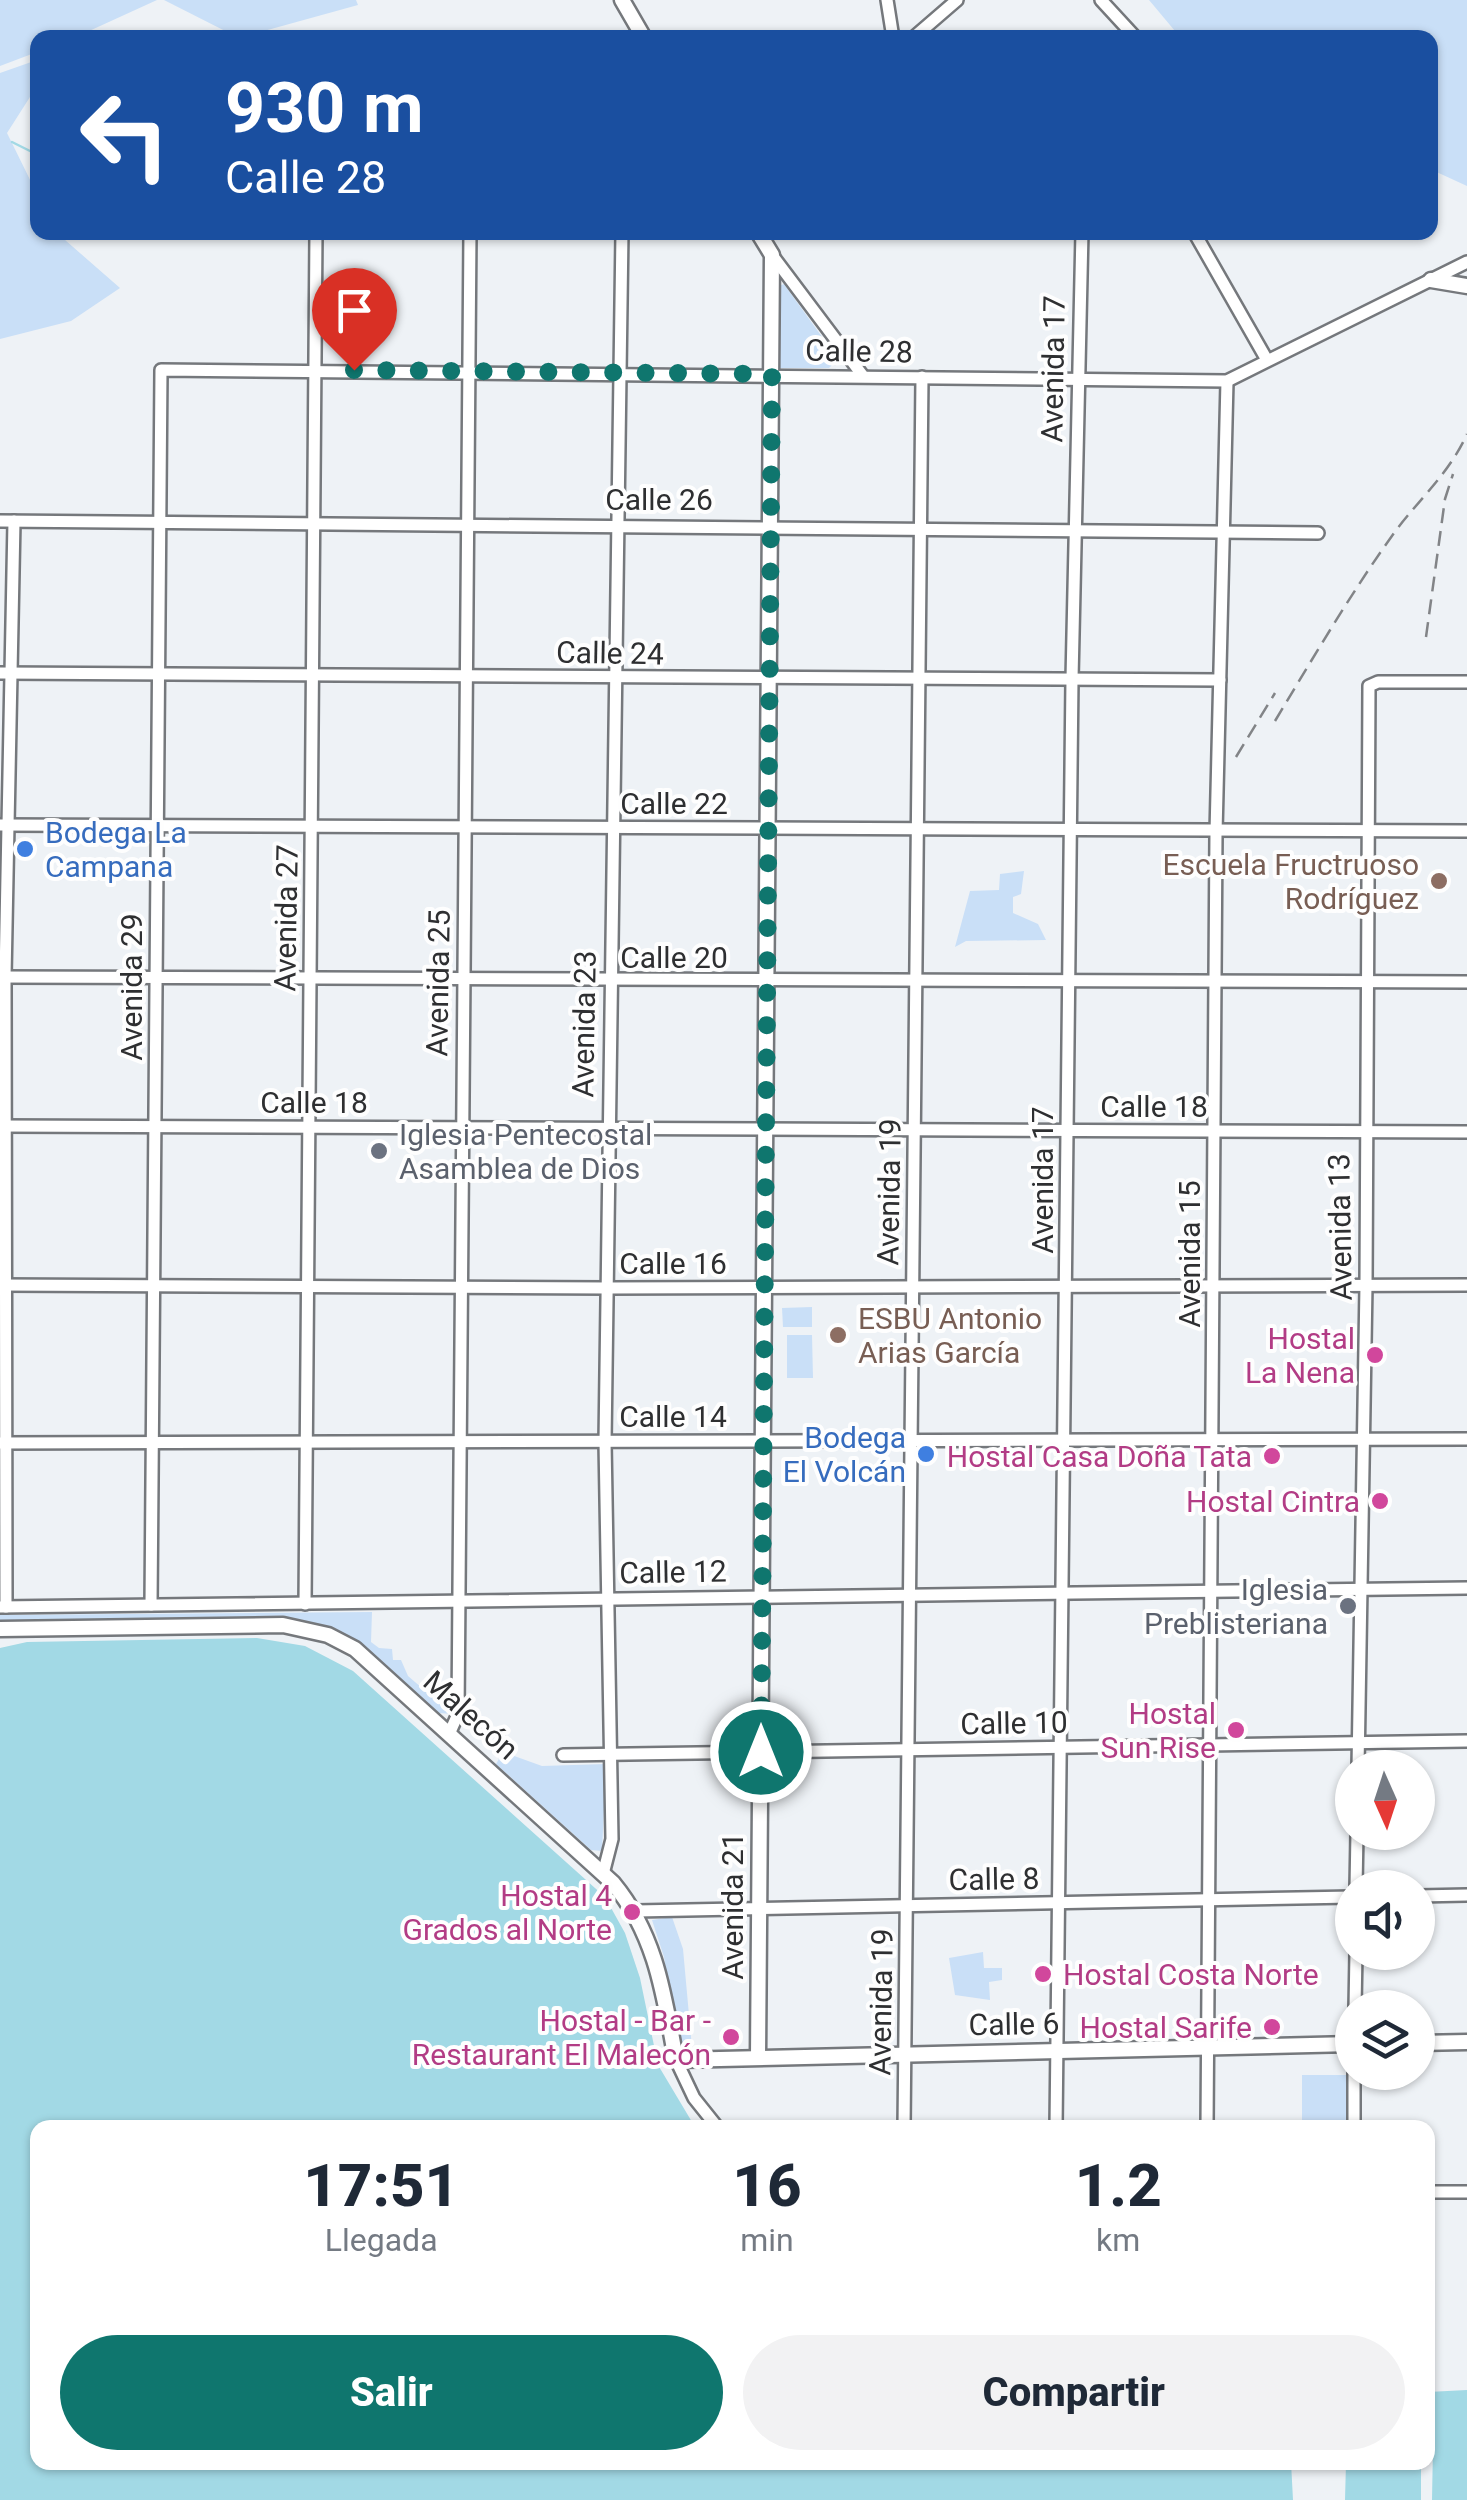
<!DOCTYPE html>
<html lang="es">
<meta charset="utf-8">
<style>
body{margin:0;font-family:Roboto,sans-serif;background:#f2f2f3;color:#1f2937;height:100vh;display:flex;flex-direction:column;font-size:38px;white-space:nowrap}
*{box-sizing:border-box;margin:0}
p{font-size:32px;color:#747a83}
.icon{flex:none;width:55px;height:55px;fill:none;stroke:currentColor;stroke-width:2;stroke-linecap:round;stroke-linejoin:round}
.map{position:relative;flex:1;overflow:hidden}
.side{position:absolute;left:30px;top:2120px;width:1405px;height:350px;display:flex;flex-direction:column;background:#fff;border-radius:20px;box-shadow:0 2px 8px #0004}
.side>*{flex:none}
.guide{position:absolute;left:30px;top:30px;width:1408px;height:210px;border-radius:20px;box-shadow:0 2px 8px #0004;background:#1a4fa0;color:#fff;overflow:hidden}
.needle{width:65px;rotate:177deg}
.controls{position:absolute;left:1335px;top:1750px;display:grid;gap:20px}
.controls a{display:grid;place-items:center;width:100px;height:100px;border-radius:50%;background:#fff;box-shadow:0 2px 8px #0004;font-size:50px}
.pin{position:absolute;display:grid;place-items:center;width:85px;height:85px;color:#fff;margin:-102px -42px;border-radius:50% 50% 50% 0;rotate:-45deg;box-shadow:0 0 10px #0007}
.pin .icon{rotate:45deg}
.me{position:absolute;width:110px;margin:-55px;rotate:0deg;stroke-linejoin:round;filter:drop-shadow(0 0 8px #0008)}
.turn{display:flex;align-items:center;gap:35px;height:210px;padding:0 30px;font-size:45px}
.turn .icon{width:130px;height:130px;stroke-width:2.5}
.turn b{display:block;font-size:70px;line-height:85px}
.eta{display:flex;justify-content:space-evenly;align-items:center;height:170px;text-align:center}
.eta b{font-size:60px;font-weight:800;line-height:70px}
.cta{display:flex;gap:20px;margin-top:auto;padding:20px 30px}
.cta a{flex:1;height:115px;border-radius:60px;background:#0f766e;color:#fff;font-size:40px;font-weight:800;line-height:115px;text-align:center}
.cta a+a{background:#f2f2f3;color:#1f2937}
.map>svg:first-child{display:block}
</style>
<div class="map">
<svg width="1467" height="2500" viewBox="0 0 1467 2500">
<rect width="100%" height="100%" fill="#eef2f6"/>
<g fill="#c9dff7">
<path d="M0 0H157L76 37 38 38 37 52 0 66Z"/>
<path d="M164 0H356L358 5 239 38Z"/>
<path d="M1149 0H1467V186L1430 169V38L1180 37Z"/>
<path d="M37 60V86L7 133 37 194 38 232 57 233 120 288 71 321 0 339V73Z"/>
<path d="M784 284 835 355 836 361 829 368H779V286Z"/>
<path d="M1024 871 1021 894 1013 897V913L1038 924 1046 940 966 941 955 947 970 891 999 890 1000 874Z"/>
<path d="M812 1307V1327H783L782 1308Z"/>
<path d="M787 1335H812L813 1378H787Z"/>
<path d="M372 1612 371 1642 379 1648 392 1649 393 1660H401L408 1676 443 1706 451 1689 455 1691 452 1714 439 1713C390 1668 346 1624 275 1619L0 1623V1615Z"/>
<path d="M503 1752 542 1766 606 1764 602 1851 591 1850 496 1764Z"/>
<path d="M672 1917 683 1949 692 2048 677 2040 664 1957 652 1920Z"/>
<path d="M983 1952 984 1968H1002V1980L989 1982 990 2000 955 1995 949 1958Z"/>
<rect x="1302" y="2075" width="46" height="52"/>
</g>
<g fill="#a2d9e5">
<path d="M257 1638 305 1646 353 1671 605 1897 625 1933 640 1978 658 2065 695 2127 38 2128V2462H1291L1293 2500H0V1648L27 1642Z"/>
<path d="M1467 2390V2500H1345L1346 2463 1428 2462V2392Z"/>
</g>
<path fill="#eef2f6" d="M1428 2392H1434L1432 2500H1421V2463L1428 2462Z"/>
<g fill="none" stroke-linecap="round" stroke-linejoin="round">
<path stroke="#a2d9e5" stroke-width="2.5" d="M12 142 38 155"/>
<defs>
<g id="minor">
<path d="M887 0 893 38"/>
<path d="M1101 0 1136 38"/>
<path d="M913 38 957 0"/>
<path d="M1194 232 1267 360"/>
<path d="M772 255 863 376"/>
<path d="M0 521 1318 533"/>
<path d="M0 673 1220 680"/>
<path d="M0 825 1467 831"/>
<path d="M0 977 1467 982"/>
<path d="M0 1126 1467 1132"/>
<path d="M0 1285 607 1288 1467 1285"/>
<path d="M0 1443 1467 1439"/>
<path d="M305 1604 316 232"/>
<path d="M151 1605 161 370 1227 381 1467 262"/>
<path d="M0 1607 1467 1588"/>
<path d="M6 1607 5 977 14 521"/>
<path d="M450 1732 458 1714 470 232"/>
<path d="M563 1755 1467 1741"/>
<path d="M1358 1768 1366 1285 1369 686 1378 682H1467"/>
<path d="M603 1874 612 1839 605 1442 622 232"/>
<path d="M1356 1888 1357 1832"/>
<path d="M1418 1896 1467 1895"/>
<path d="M636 1911 1352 1897"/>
<path d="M1355 2008 1356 1952"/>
<path d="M676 2060 694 2098 718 2128"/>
<path d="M904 2128 922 377"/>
<path d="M1056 2128 1072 679 1082 232"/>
<path d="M1207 2128 1216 833 1227 381"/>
<path d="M1354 2128V2072"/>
<path d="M1428 2192H1467"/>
</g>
<g id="major">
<path d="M622 0 644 38"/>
<path d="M758 232 772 255 758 2057"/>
<path d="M1431 280 1467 286"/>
<path d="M0 1629 283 1625 328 1635 355 1649 613 1883C656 1935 664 1995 676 2060L1352 2044"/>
<path d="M1418 2043 1467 2042"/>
</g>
</defs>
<use href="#minor" stroke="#75787c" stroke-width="16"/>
<use href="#major" stroke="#75787c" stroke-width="19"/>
<use href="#minor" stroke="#fff" stroke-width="11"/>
<use href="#major" stroke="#fff" stroke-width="14"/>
<g stroke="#828487" stroke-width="2.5" stroke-dasharray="15 8" stroke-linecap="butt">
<path d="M1426 637 1445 499 1453 474"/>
<path d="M1275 721C1313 658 1351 593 1394 533 1419 499 1449 474 1467 434"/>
<path d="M1236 757 1275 693"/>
</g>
</g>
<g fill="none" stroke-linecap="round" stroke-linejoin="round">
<path stroke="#0f766e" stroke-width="18" stroke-dasharray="0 32.4" d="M354 370 772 374 761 1752"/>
</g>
<g fill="#3f7fe0" stroke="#fefefe" stroke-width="4">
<circle cx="25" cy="849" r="10"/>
<circle cx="926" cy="1454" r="10"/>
</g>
<g fill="#8d6e63" stroke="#fefefe" stroke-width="4">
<circle cx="1439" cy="881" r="10"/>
<circle cx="838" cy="1335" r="10"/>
</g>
<g fill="#6b7280" stroke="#fefefe" stroke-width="4">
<circle cx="379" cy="1151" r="10"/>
<circle cx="1348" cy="1606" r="10"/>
</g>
<g fill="#d1479c" stroke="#fefefe" stroke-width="4">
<circle cx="1375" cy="1355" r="10"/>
<circle cx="1272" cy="1456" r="10"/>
<circle cx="1380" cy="1501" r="10"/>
<circle cx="1236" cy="1730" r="10"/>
<circle cx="632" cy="1912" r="10"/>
<circle cx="1043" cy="1974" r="10"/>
<circle cx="1272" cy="2027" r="10"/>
<circle cx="731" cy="2037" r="10"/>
</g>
<g text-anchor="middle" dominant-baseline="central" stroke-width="8" stroke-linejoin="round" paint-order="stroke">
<g font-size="30" fill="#2e2f31" stroke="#fefefe">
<text transform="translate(859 351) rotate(1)">Calle 28</text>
<text transform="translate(1053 369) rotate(-89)">Avenida 17</text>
<text x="659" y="499">Calle 26</text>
<text transform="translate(610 653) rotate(1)">Calle 24</text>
<text x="674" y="803">Calle 22</text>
<text transform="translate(286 918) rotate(-89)">Avenida 27</text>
<text x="674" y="957">Calle 20</text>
<text transform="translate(438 983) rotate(-89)">Avenida 25</text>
<text transform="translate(131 987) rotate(-90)">Avenida 29</text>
<text transform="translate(584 1024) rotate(-89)">Avenida 23</text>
<text x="314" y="1102">Calle 18</text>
<text x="1154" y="1106">Calle 18</text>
<text transform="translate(1042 1180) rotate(-90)">Avenida 17</text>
<text transform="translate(889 1192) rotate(-89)">Avenida 19</text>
<text transform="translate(1340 1227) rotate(-91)">Avenida 13</text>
<text transform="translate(1189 1254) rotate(-90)">Avenida 15</text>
<text x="673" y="1263">Calle 16</text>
<text x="673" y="1416">Calle 14</text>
<text transform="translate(673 1572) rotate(-1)">Calle 12</text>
<text transform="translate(471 1715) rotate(42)">Malecón</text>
<text transform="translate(1014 1723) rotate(-1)">Calle 10</text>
<text transform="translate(994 1879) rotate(-1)">Calle 8</text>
<text transform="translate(732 1906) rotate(-90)">Avenida 21</text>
<text transform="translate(881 2002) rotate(-89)">Avenida 19</text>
<text transform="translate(1014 2024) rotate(-1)">Calle 6</text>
</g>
<g font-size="30" fill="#366cbe" stroke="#fefefe" text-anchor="start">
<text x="45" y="832">Bodega La<tspan x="45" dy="34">Campana</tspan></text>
<text x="906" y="1437" text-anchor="end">Bodega<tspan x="906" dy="34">El Volcán</tspan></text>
</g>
<g font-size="30" fill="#785e54" stroke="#fefefe" text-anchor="end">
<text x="1419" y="864">Escuela Fructruoso<tspan x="1419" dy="34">Rodríguez</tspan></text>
<text x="858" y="1318" text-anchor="start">ESBU Antonio<tspan x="858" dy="34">Arias García</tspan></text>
</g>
<g font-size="30" fill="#5b616d" stroke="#fefefe" text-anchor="start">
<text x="399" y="1134">Iglesia Pentecostal<tspan x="399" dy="34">Asamblea de Dios</tspan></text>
<text x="1328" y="1589" text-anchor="end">Iglesia<tspan x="1328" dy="34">Preblisteriana</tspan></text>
</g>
<g font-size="30" fill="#b23c85" stroke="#fefefe" text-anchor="end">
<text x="1355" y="1338">Hostal<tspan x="1355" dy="34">La Nena</tspan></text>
<text x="1252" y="1456">Hostal Casa Doña Tata</text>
<text x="1360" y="1501">Hostal Cintra</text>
<text x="1216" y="1713">Hostal<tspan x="1216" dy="34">Sun Rise</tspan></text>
<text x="612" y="1895">Hostal 4<tspan x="612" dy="34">Grados al Norte</tspan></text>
<text x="1063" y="1974" text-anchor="start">Hostal Costa Norte</text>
<text x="711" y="2020">Hostal - Bar -<tspan x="711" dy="34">Restaurant El Malecón</tspan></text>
<text x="1252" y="2027">Hostal Sarife</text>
</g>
</g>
</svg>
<div class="controls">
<a><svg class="needle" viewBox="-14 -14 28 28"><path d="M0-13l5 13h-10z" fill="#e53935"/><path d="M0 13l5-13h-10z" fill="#747a83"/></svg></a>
<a><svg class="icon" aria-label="sound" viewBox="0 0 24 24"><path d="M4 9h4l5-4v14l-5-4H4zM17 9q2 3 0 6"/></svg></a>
<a><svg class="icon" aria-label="layers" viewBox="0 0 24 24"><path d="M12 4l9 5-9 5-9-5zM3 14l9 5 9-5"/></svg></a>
</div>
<div class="pin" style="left:354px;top:370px;background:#d93025"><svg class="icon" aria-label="arrive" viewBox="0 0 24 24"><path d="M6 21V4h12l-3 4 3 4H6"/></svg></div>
<svg class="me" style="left:761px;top:1752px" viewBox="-20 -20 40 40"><circle r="17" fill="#0f766e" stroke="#fff" stroke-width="3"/><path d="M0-11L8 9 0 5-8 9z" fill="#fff"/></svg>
<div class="guide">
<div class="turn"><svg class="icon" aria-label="left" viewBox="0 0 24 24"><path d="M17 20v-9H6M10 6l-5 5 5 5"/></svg><div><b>930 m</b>Calle 28</div></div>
</div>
<section class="side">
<div class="eta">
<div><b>17:51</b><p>Llegada</p></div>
<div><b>16</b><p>min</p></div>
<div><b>1.2</b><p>km</p></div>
</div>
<div class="cta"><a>Salir</a><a>Compartir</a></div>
</section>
</div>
